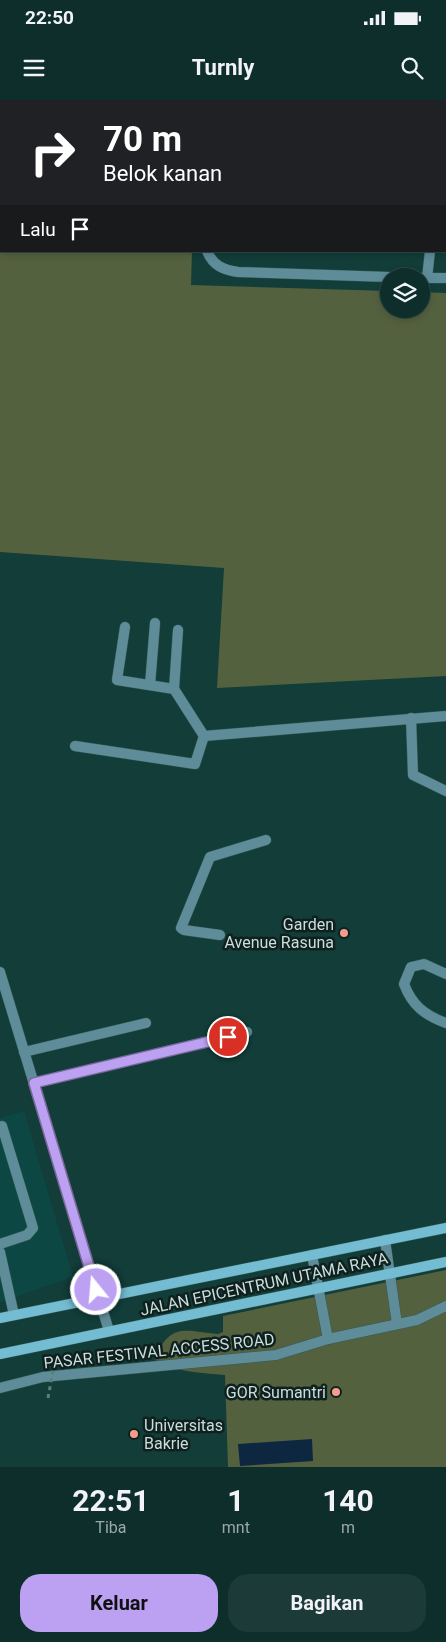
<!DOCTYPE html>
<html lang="id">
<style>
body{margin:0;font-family:Roboto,sans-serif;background:#1c3a37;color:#f1f3f6;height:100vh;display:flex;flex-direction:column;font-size:19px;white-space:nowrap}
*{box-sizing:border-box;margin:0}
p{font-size:16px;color:#9ba8a9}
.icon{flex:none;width:28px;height:28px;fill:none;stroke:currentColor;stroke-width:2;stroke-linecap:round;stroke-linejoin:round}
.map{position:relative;height:1367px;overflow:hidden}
.sheet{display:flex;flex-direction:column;background:#0e2e2b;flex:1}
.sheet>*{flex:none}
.top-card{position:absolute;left:0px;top:0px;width:446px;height:152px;box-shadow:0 2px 8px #0003,0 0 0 1px #2e4a47;background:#202124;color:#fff;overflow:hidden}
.buttons{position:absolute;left:380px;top:168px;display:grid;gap:10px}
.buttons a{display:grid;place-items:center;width:50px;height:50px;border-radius:50%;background:#0e2e2b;box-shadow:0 2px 8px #0003,0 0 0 1px #2e4a47;font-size:25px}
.pin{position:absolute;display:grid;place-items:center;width:42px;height:42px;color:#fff;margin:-21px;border:2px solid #fff;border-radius:50%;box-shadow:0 1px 5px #0007}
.me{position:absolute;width:55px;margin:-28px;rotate:343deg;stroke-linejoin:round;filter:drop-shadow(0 0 4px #0008)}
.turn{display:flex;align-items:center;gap:18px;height:105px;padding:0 20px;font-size:22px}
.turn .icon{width:65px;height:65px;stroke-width:2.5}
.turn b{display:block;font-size:35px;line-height:42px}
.then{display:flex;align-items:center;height:48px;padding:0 20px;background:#0003;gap:10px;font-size:19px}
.eta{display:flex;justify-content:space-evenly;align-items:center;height:85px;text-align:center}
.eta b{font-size:30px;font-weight:700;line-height:35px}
.cta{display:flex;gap:10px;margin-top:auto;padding:10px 20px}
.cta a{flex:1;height:58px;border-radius:20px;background:#bca0f2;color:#111;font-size:20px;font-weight:700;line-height:58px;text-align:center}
.cta a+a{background:#1c3a37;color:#f1f3f6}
.status{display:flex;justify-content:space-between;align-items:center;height:35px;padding:0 25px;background:#0e2e2b;direction:ltr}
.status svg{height:14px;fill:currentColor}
header{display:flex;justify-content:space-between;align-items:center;height:65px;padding:0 20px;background:#0e2e2b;font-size:22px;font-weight:700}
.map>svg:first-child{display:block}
</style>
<div class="status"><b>22:50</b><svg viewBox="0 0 49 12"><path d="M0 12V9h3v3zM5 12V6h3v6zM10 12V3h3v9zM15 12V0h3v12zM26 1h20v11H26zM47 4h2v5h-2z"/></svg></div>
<header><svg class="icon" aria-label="menu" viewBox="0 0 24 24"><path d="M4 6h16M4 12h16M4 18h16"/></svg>Turnly<svg class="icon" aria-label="search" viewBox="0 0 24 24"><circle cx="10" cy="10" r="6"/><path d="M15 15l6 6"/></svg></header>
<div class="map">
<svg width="446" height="1367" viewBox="0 0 446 1367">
<rect width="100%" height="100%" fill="#123d39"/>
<path fill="#0d4743" d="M24 1011 73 1177 0 1202V1018Z"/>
<g fill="#54613f">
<path d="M0 0H197L1 1V151H192L191 185 389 191V209H421V192L446 193V576L217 588 224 468 0 452Z"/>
<path d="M446 1170V1367H228L225 1275C206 1273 166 1272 154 1258 172 1222 184 1231 218 1234L223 1232V1216Z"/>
</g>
<path fill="#0d2740" d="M312 1339 313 1361 240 1366 238 1344Z"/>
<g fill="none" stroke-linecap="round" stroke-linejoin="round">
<defs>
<g id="lane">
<path d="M308 0 310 1"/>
<path d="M210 1V0"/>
<path d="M445 123H446"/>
<path d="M207 151C213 166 224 170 238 172L389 177"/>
<path d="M422 178H446"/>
<path d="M427 178 430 151"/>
<path d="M125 527 117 580 174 589 204 636"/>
<path d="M150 585 155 523"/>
<path d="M174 589 178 530"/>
<path d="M411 618 413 675 446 691"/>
<path d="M204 636 446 616"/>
<path d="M75 646 195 664 204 636"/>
<path d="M220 835 184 830 181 828 210 757 266 740"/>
<path d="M0 872 109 1231"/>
<path d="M446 874 424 864 411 867 404 884C412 905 424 915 446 923"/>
<path d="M24 952 146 923"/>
<path d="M34 983 247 932"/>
<path d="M385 1140 397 1224"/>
<path d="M0 1144 27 1135 33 1128 2 1026"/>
<path d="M0 1152 14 1215"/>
<path d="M312 1155 328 1239"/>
<path d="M0 1288 43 1277 276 1255 328 1239 417 1220 446 1206"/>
</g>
<g id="secondary">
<path d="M0 1218 446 1128"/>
<path d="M0 1254 446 1162"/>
</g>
</defs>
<use href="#lane" stroke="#335a56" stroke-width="11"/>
<use href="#secondary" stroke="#335a56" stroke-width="11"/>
<use href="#lane" stroke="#5f8c99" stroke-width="10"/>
<use href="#secondary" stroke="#73bcd1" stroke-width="10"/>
<path stroke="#5d7f7c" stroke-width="3" stroke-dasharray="4 4" stroke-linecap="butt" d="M48 1298 54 1265"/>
</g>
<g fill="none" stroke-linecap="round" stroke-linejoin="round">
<defs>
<path id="route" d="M96 1190 34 983 228 937"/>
</defs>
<use href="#route" stroke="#7a689d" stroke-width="12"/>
<use href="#route" stroke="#bca0f2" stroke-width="9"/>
</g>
<g fill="#f49d8c" stroke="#0f201f" stroke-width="2">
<circle cx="344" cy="833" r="5"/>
<circle cx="336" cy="1292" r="5"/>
<circle cx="134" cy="1334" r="5"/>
</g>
<g text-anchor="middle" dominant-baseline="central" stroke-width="5" stroke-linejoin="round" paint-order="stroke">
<g font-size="16" fill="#c9dfdc" stroke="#0f201f" text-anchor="end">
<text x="334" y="824">Garden<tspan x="334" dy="18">Avenue Rasuna</tspan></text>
<text x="326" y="1292">GOR Sumantri</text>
<text x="144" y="1325" text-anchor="start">Universitas<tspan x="144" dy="18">Bakrie</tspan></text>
</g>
<g font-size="16" fill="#c9dfdc" stroke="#0f201f">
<text transform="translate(264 1184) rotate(-12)">JALAN EPICENTRUM UTAMA RAYA</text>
<text transform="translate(159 1251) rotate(-6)">PASAR FESTIVAL ACCESS ROAD</text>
</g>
</g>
</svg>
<div class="buttons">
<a><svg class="icon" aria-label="layers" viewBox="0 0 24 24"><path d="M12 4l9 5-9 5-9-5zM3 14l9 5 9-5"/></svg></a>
</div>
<div class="pin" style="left:228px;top:937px;background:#d93025"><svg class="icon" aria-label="arrive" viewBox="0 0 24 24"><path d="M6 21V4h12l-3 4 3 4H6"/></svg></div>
<svg class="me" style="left:96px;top:1190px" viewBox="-20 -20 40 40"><circle r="17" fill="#bca0f2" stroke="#fff" stroke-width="3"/><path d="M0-11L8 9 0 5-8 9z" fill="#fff"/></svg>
<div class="top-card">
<div class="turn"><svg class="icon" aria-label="right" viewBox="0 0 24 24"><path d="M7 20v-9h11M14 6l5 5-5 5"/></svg><div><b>70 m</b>Belok kanan</div></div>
<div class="then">Lalu<svg class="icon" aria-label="arrive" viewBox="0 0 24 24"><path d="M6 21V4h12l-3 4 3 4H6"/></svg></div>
</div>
</div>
<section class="sheet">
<div class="eta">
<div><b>22:51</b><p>Tiba</p></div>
<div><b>1</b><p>mnt</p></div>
<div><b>140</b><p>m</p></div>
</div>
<div class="cta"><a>Keluar</a><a>Bagikan</a></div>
</section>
